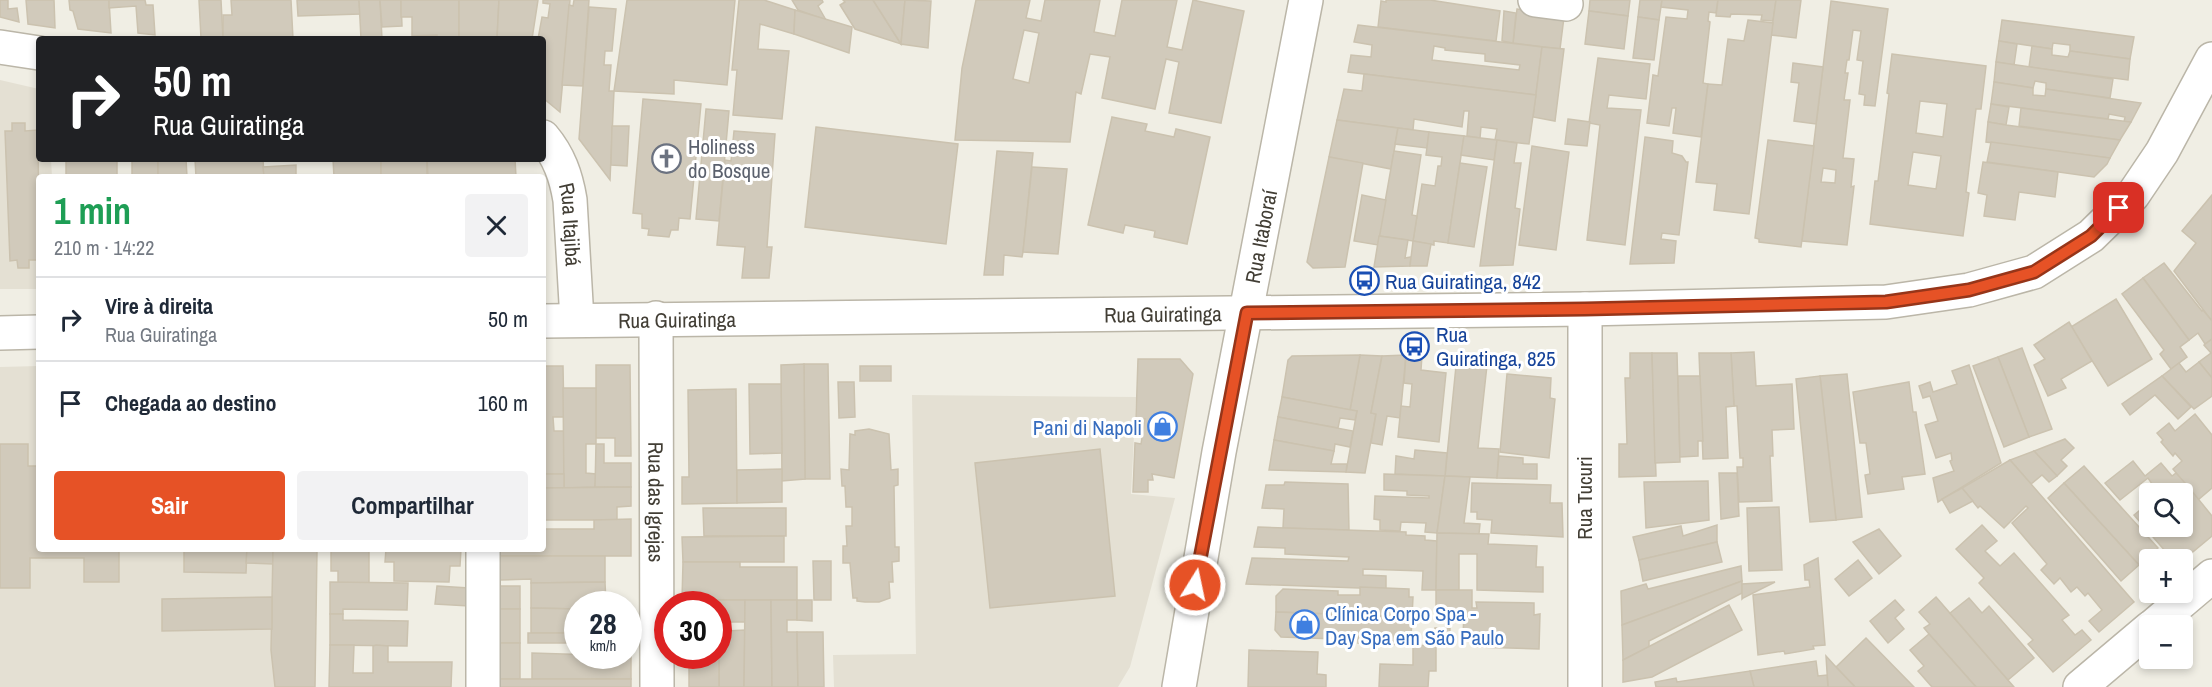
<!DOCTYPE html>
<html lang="pt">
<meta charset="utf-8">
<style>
body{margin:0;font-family:"Archivo Narrow",sans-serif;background:#f2f2f3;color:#1f2937;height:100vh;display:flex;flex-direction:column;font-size:22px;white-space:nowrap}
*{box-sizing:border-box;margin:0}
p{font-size:20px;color:#747a83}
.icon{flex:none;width:33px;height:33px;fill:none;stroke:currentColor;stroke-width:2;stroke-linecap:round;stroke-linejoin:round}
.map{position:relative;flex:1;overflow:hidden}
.panel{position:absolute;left:36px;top:174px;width:510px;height:378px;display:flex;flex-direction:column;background:#fff;border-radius:6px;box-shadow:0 3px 9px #0003}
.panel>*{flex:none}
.hud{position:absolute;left:36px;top:36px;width:510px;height:126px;border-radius:6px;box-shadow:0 3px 9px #0003;background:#202124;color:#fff;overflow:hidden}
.controls{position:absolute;left:2139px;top:483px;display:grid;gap:12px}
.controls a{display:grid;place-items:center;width:54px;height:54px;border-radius:6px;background:#fff;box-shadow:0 3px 9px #0003;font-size:30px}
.speed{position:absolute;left:564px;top:591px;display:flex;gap:12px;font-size:30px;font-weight:700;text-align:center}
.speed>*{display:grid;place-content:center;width:78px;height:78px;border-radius:50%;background:#fff;box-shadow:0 3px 9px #0003;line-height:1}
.speed small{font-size:15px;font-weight:400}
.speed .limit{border:9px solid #d22;background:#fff;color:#111}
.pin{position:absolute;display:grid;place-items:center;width:51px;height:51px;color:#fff;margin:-26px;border-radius:12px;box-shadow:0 3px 9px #0006}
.me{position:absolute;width:66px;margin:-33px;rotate:10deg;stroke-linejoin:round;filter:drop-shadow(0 0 4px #0008)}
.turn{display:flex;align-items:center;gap:21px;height:126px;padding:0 18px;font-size:27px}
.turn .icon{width:78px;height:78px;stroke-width:2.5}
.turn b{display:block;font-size:42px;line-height:51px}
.round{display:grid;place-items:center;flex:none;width:63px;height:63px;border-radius:6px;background:#f2f2f3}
.overview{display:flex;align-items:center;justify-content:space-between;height:102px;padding:0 18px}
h1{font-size:36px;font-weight:700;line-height:45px;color:#1e9e55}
.cta{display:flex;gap:12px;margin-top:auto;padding:12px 18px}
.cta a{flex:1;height:69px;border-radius:6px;background:#e65226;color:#fff;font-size:24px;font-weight:700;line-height:69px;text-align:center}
.cta a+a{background:#f2f2f3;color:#1f2937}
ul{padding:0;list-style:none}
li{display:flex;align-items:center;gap:18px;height:84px;padding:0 18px;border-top:2px solid #e0e1e3}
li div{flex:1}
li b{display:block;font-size:22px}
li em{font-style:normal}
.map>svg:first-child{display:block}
</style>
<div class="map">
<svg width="2212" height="687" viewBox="0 0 2212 687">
<rect width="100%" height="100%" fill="#f0eee4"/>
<g fill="#e4e0d3">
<path d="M0 80 39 89V159H51L52 177H39V289H0Z"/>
<path d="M39 366V549H273L271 650 275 687H0V367Z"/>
<path d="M912 395 1136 397 1131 494 1175 498 1130 667 1118 687H834L833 655 916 654Z"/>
</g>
<g fill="#d1cabb" stroke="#cbc2af" stroke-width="1.5" fill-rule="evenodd">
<path d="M0 0H8V9L17 8 19 22 0 17Z"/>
<path d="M26 0H54L55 28 28 24Z"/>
<path d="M69 0H109L111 33 78 29 73 11 70 10Z"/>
<path d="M109 0H145L146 5H153L155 35 138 33 136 6 109 8Z"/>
<path d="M199 0H221L223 39 201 38Z"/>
<path d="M231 0H291L293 39H223V15H232Z"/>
<path d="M297 0H359L360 14 298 16Z"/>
<path d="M359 0H380L382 39H361Z"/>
<path d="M380 0H401L402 26 382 27Z"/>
<path d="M401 0H459V39H437V35L412 36V17H401Z"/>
<path d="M459 0H499L497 39H459Z"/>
<path d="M499 0H538L532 39H497Z"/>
<path d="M543 0H570L560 112 543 98V39H538L542 17 548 18 550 4 543 3Z"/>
<path d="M574 0H589L583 86 562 85 569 5 573 6Z"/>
<path d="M627 0H735L727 85 674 80V94L614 91Z"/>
<path d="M739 0H764L795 10 794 34 760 24 758 49 789 51 782 119 733 115 737 70H732Z"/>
<path d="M792 0H822L823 2 818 6 826 20 798 10Z"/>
<path d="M843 0H873L901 44 855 29 840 5 845 2Z"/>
<path d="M873 0H905L901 44Z"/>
<path d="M905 0 931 1 928 48 901 44Z"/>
<path d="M976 0H1030L1026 18 1041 21 1045 0H1100L1094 32 1115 36 1122 0H1177L1167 47 1182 50 1193 0 1244 11 1221 123 1169 113 1179 62 1166 59 1155 109 1102 98 1110 57 1090 54 1081 94 1076 92 1070 142 955 140 962 68ZM1024 30 1039 33 1029 83 1013 79Z"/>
<path d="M1386 0H1430L1500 11 1496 41 1378 27 1381 1 1386 2Z"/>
<path d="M1590 0H1630L1628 16 1589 11Z"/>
<path d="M1640 0H1662L1659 20 1638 17Z"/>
<path d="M1662 0H1718L1716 13 1709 12 1708 21 1710 22 1703 83 1708 84 1701 137 1673 133 1676 108H1672L1669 126 1647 123 1653 75 1658 76 1666 17 1687 19 1688 10 1661 7Z"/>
<path d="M1718 0H1776L1773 21 1761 20 1762 15 1731 14 1730 17 1716 16Z"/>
<path d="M1776 0H1801L1796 38 1771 35Z"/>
<path d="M1831 1 1888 9 1875 106 1864 105 1865 95 1859 94 1863 61 1857 60 1861 31 1853 30 1849 60H1847L1845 73H1848L1844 100H1850L1843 158 1854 159 1851 187 1854 186 1847 245 1802 241ZM1823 168 1836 170 1835 183 1821 182Z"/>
<path d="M589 7 616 9 612 51H605L604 65H611L609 91H614L610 180 579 139Z"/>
<path d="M1517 9 1564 17 1560 49 1513 43Z"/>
<path d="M795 10 852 27 849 53 794 34Z"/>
<path d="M1504 11 1516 13 1513 43 1502 41Z"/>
<path d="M1589 11 1628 16 1624 49 1585 44Z"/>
<path d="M1638 17 1659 20 1654 60 1633 58Z"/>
<path d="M1748 20 1773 23 1749 214 1714 210 1717 184 1696 182 1708 84 1722 85 1728 39 1744 41Z"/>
<path d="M2002 20 2134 37 2130 59 2070 51V45L2053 43 2052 49 1999 41Z"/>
<path d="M1358 25 1542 47 1536 95 1348 72 1351 55 1371 57 1372 45 1354 42ZM1434 46 1445 48V50L1485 54V61L1520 65 1519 70 1432 60Z"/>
<path d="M1999 41 2017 44 2014 65 1996 62Z"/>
<path d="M2032 46 2052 49V55L2068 57 2070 51 2130 59 2128 80 2029 67Z"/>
<path d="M1542 47 1564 49 1555 121 1533 117Z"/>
<path d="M1892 54 1986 66 1981 109H1976L1966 192 1969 193 1963 236 1870 224 1875 181H1878L1889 94 1887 93ZM1920 101 1947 104 1943 137 1916 133ZM1913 152 1941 156 1936 189 1908 185Z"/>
<path d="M1598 58 1650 64 1646 99 1609 95 1607 108 1641 110 1625 245 1587 240 1600 125 1589 123Z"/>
<path d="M1996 62 2113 79 2110 98 2046 89V83L2035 81 2033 88 1994 82Z"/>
<path d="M1793 63 1823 67 1816 124 1794 121 1799 83 1791 82Z"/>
<path d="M1364 74 1536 95 1529 144 1495 140 1497 129 1481 127 1480 138 1467 136 1469 111H1464L1462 127 1414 119 1413 130 1337 120 1344 89 1362 91Z"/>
<path d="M1994 82 2033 88V95L2045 96 2046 89 2141 103 2131 122H2124L2125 117 2109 114 2108 119 1991 104Z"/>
<path d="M643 99 701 104 690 219 679 218 678 230H671L669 237 648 235 649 229 642 228V214L633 213Z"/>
<path d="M1991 104 2009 107 2006 125 1988 122Z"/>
<path d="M2021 108 2090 117 2131 122 2120 140 2019 126Z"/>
<path d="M706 109 729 111 719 221 696 219Z"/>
<path d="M1112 117 1147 124 1145 131 1174 137 1176 129 1210 137 1187 244 1154 237 1155 231 1125 225 1123 233 1088 225Z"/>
<path d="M1568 119 1590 122 1587 146 1565 144Z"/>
<path d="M1337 120 1398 128 1391 169 1329 157Z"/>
<path d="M1988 122 2006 125 2120 140 2110 158 1986 142Z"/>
<path d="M12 123H25V131L38 130 39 260H29V268H18L17 260 10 261 5 131H12Z"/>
<path d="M612 126H629L627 166 611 165Z"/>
<path d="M816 127 958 144 946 244 805 227Z"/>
<path d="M1398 128 1429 132 1427 148 1395 144Z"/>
<path d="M734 131 775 134 767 247H772L769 278H742L745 247 717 245 725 160 731 161Z"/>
<path d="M1429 132 1464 136 1448 243 1434 241V245L1413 241 1422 184 1435 186 1438 166H1441L1442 157 1426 155Z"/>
<path d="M1464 136 1497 140 1494 160 1461 155Z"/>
<path d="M1645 137 1673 141 1672 153 1682 156 1686 162H1688L1679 235 1662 233 1661 239 1676 241 1674 263 1630 264Z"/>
<path d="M1497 140 1517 143 1514 163H1521L1515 208 1520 209 1513 265 1480 266Z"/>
<path d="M1768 140 1814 146 1801 247 1759 242V239L1755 238Z"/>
<path d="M1991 142 2110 158 2107 164 2094 177 1987 162Z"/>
<path d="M1532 146 1569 152 1556 250 1519 245Z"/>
<path d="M997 151 1033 153 1023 252 1022 257 1004 255 1003 275H984Z"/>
<path d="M1394 151 1421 155 1412 215 1417 216 1413 241 1379 236Z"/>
<path d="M1329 157 1363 163 1345 267 1313 268 1307 262Z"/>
<rect x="66" y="159" width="51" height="18"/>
<rect x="132" y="159" width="26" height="18"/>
<path d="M158 159H186L187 177H158Z"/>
<path d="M195 159H263L264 177H196Z"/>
<path d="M333 159 381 161V177H334Z"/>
<path d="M381 159H427V175L381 177Z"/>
<path d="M427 159H515L516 177H428Z"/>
<path d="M1983 162 2058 172 2055 197 2019 192 2015 220 1984 216 1987 195 1978 193Z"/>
<path d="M1460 163 1487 167 1474 247 1448 243Z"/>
<path d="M296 165V177H264L263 167Z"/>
<path d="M1032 167 1067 169 1058 254 1023 252Z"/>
<path d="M1362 195 1386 200 1378 245 1354 241Z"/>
<path d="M2212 195V318L2211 320 2174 271 2196 243 2182 231Z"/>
<path d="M1379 236 1408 240 1405 258 1411 257 1410 266 1374 267Z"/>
<path d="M1413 241 1431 244 1427 266H1410Z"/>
<path d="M2164 263 2202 311 2203 310 2212 321V339L2205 344 2198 333 2189 340 2143 278Z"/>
<path d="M2143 278 2189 340 2180 347 2187 357 2171 369 2160 354 2164 350 2122 294Z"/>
<path d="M2116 299 2152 359 2108 386 2071 327Z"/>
<path d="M2069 322 2092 361 2061 379 2066 388 2048 396 2034 365 2045 359 2034 345Z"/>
<path d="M2212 339V378L2199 362 2211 353 2204 345Z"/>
<path d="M2022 348 2052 429 2029 437 1998 357Z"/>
<path d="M1754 352 1756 386 1792 384 1794 429 1772 430 1773 456H1770L1772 501 1739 502 1737 467H1743V458H1740L1737 406H1734L1731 353Z"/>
<path d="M1630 353H1652L1656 476 1619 477V444H1627L1625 378H1630Z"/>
<path d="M1652 353H1677L1680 462 1655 463Z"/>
<path d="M1699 353H1731L1734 406 1726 407 1728 458 1703 459Z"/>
<path d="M1360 355 1382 356 1371 413 1376 414 1365 473 1346 472 1357 411 1350 410Z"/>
<path d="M1360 355 1350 410 1282 397 1288 360 1292 356Z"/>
<path d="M1406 355 1400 418 1387 416 1382 445 1371 443 1376 414 1371 413 1382 356Z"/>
<path d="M1406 355H1422L1421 370 1446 373 1439 442 1398 437 1401 406 1410 407 1412 384 1404 383Z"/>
<path d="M1463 356H1488L1478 448 1499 449 1497 478 1445 476 1456 366H1463Z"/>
<path d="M1998 357 2029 437 2004 447 1973 366Z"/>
<path d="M1138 359H1180L1193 374 1174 478 1152 474 1153 480H1148V492H1133L1135 443 1141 444 1145 419 1136 418Z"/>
<path d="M2199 362 2212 378V396L2194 409 2162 376 2179 363 2186 372Z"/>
<path d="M804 364H828L830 479H805Z"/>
<path d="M804 364 805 479 782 481 781 365Z"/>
<path d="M596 365H630L631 456H615V438H596Z"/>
<path d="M1969 365 2001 463 1938 502 1933 478 1954 471 1950 461 1952 460 1951 453 1936 458 1925 425 1938 421 1930 396 1923 398 1919 386 1930 382 1933 392 1957 384 1952 371Z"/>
<path d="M543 366H563L564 417H553L554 431H564V474H543Z"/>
<rect x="860" y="366" width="31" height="15"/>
<path d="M1507 374 1551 378 1550 398 1555 399 1549 458 1500 452Z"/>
<path d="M1847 374 1862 517 1836 520 1820 376Z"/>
<path d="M1678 376H1700L1703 441H1698V456L1680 457Z"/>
<path d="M1820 376 1836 520 1810 522 1796 379Z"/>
<path d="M2162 376 2191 407 2178 419 2155 395 2130 415 2122 404Z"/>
<path d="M838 382H854L855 417 839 418Z"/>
<path d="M1909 382 1913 412H1916L1925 474 1902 477 1904 489 1868 494 1865 475 1870 474 1866 443H1860L1853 392Z"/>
<path d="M749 384H781L782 453 750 454Z"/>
<path d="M563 388H596V444H586V473L596 474 595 487 564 488Z"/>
<path d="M736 389 737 503 682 504V477H689L688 390Z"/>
<path d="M1282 397 1357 411 1355 420 1340 418 1338 428 1278 417Z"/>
<path d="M2195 414 2212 435V488L2198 500 2173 469 2182 461 2175 453 2173 456 2161 442 2163 440 2157 433 2169 423 2175 431Z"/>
<path d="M1278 417 1353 431 1350 447 1335 444 1334 451 1274 440Z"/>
<path d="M869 429 889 434 891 470 898 469V485L894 486 895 547H899V561L892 562 893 582H889L890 598 879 602H865L857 601V598H853L850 563H843V546H847L846 526H852V507H846L845 486H842L841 469 849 470 850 434 855 435V431Z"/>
<path d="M2065 439 2074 448 2061 460 2067 466 2057 476 2034 451Z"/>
<path d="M1274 440 1334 451 1331 464H1347L1346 472 1269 470Z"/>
<path d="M0 444H28V466H39V549H119V582H84V558H30V588H0Z"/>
<path d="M596 444H604V463H631V487H595Z"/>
<path d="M1100 449 1115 596 990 608 975 463Z"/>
<path d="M1415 450 1447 453 1445 476 1395 474 1396 456 1414 459Z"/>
<path d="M2034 451 2057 476 2049 482 2042 475 2031 484 2010 460Z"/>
<path d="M1499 456 1523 458V464H1537V479L1497 478Z"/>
<path d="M2010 460 2134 602 2099 632 2089 621 2102 610 2088 593 2085 596 2077 587 2071 592 2060 578 2054 584 2041 570 2047 564 2012 523 2028 508 2026 506 2004 528 1980 506 1978 508 1962 488Z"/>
<path d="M2133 461 2145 476 2161 463 2172 476 2176 473 2185 483 2179 487 2185 495 2191 490 2212 516V536L2182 561 2173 560 2134 515 2150 502V526H2182V494H2159L2148 478 2120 500 2105 483Z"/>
<path d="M2084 466 2158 548 2139 565 2064 483Z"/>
<path d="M782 469V502L737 503V470Z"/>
<path d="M1719 473H1737L1739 516 1721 519Z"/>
<rect x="543" y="474" width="21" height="14"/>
<path d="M1384 474 1445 476 1437 533 1425 532 1426 523 1401 522 1400 531 1380 530V520L1374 519 1375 496 1429 498V496L1407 495V491L1384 490Z"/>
<path d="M1445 476 1470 477 1464 523 1480 524 1479 534 1437 533Z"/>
<path d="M1708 481 1709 520 1646 528 1644 482Z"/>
<path d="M1285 482 1348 484 1349 530 1283 528 1284 509 1262 508 1266 485H1284Z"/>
<path d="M1472 483 1551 485 1550 503H1562L1563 537 1491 533 1492 520 1477 519V512H1471Z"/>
<path d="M2064 483 2139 565 2121 581 2048 498Z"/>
<path d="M631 487V506L617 507V520H543V488Z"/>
<path d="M1962 488 1973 501 1950 513 1942 499Z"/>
<path d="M1779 507 1782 570 1749 571 1747 508Z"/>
<path d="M703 508H786V536H704Z"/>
<path d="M631 519V556H499V549H543V529H594V520Z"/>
<path d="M1717 525V542L1639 560 1633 537 1681 526 1683 536Z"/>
<path d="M1982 525 1997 541 1985 551 2000 566 2014 553 2069 615 2062 620 2075 635 2082 630 2091 640 2053 672 2028 644 2033 640 1979 583 1984 578 1956 549Z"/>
<path d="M1258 527 1406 532V535L1425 536V540L1437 541 1436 590H1422L1423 571 1363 569V575L1386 576V589L1246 584 1252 558 1348 561 1349 557 1285 554V548L1254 547Z"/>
<path d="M1879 529 1901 556 1879 574 1853 542Z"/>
<path d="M1437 533 1489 534 1488 544 1537 546 1536 567H1543V592L1477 590V554H1459V590H1436Z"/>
<path d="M784 536V562H683L682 537Z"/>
<path d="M1717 542 1722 562 1643 581 1639 560Z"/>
<path d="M184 549H247L246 573 184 572Z"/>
<path d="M247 549H273V564L246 563Z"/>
<path d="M273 549 317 551 315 687H275L271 650Z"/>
<path d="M331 549H369V583H338V571H331Z"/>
<path d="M386 549H461L460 566H450L449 582 394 581V562H385Z"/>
<path d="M499 556H605V582L531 583V579L500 580Z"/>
<path d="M1818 558 1825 645 1813 646 1814 649 1785 654 1784 651 1758 655 1753 595 1810 587 1809 580H1805L1804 565Z"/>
<path d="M1858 560 1872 578 1849 596 1835 579Z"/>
<path d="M813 561H831V600H814Z"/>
<path d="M683 562H740V567H797V600H682Z"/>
<path d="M1741 566 1742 581 1622 625 1621 591 1646 584 1648 589Z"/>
<path d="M1742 581V593L1649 641V647L1623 660 1622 625Z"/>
<path d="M330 582 408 583 407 610 343 609V614H330Z"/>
<path d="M605 582 606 604H578V609L531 608V583Z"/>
<path d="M1775 582 1743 598 1742 599V584Z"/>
<path d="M437 586 469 588V606L435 604Z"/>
<rect x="500" y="586" width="20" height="23"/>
<path d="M1360 587 1409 589V597H1413L1412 617 1276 612V596L1283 589 1338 591V595H1360Z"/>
<path d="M1436 590H1472V608H1477L1476 602 1534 603V615L1540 614 1539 649 1476 647V638L1463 637 1464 611 1436 610Z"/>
<path d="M272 597V629L162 631V599Z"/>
<path d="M1936 597 2014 687H1976L1929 634 1924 628 1930 624 1919 612Z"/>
<path d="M1969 598 1982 613 1989 606 2034 658 2008 680 1950 613Z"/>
<path d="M682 600H719V617L718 604H682Z"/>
<path d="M719 600H745V622H726V631L745 630 744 687H719Z"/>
<path d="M745 600H771L772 687H744Z"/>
<path d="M771 600H797V620H787V632H797L798 687H772Z"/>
<path d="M797 600H812V621L797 620Z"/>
<path d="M1895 600 1904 610 1895 618 1904 629 1888 643 1870 621Z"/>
<path d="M1729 605 1742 630 1652 677 1623 682V660Z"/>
<path d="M531 608 578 609V633H531Z"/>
<rect x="500" y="609" width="20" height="34"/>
<path d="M1276 612 1412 617 1411 638H1408L1407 645 1358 643V635L1336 634V639L1281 637 1275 630Z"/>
<path d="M330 614H343V620L408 621 407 646 330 645Z"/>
<path d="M1435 628H1450L1449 646H1435Z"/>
<path d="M719 632V687H689V656H718Z"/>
<path d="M797 632H823L824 687H798Z"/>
<rect x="528" y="633" width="50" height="10"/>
<path d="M1929 634 1976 687H1932L1918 671 1924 666 1910 650Z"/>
<path d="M1866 638 1914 687H1855L1836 667Z"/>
<path d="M628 642H631V679H532V653L628 656Z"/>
<rect x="500" y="643" width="20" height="36"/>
<path d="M330 645H354L353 673H373V646L376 645 388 646V662H452L451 687H329Z"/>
<path d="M1413 645 1436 646V671H1429L1428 687H1379L1380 664 1413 665Z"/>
<path d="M1249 650 1318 652 1317 674 1326 675V687H1248Z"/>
<path d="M1826 656 1836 667 1855 687H1828Z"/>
<path d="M1816 661 1818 676 1827 675 1828 687H1754L1750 671Z"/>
<path d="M1750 671 1754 687H1656L1655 682 1676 678 1677 682Z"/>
<rect x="500" y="679" width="131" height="8"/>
</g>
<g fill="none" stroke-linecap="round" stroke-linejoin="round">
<defs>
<g id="minor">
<path d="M1535 0 1566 4"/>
<path d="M0 47 39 53"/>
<path id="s1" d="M543 137C559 156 566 176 570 200L577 320"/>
<path id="s2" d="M656 318 657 687"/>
<path id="s3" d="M543 321 1585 309 1886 302 1969 290 2034 272 2091 236 2133 195 2162 152 2212 59"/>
<path d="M0 333 39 332"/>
<path d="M2153 626 2212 576"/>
<path d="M483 687V549"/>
<path id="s4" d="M1179 687 1219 452 1306 0"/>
<path d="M1585 687V309"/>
<path d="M2080 687 2150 628"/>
</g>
</defs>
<use href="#minor" stroke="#bbb6a8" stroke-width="36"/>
<use href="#minor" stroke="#fff" stroke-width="33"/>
</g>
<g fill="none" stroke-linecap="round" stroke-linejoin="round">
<defs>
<path id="route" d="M1195 585 1247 313 1585 309 1886 302 1969 290 2034 272 2091 236 2119 208"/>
</defs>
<use href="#route" stroke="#963519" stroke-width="15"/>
<use href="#route" stroke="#e65226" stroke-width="10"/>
</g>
<defs>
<symbol id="church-ring" viewBox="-11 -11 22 22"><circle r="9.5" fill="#fff" stroke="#6b7280" stroke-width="1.5"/><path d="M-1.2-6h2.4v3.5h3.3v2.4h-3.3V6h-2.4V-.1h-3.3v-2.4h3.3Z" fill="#6b7280"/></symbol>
<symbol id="bus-ring" viewBox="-11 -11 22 22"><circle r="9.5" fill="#fff" stroke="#1a4fb4" stroke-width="1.5"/><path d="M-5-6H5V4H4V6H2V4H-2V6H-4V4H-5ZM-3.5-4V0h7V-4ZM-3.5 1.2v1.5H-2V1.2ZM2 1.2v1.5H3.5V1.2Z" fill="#1a4fb4"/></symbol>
<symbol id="shop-ring" viewBox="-11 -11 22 22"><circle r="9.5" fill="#fff" stroke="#3f7fe0" stroke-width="1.5"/><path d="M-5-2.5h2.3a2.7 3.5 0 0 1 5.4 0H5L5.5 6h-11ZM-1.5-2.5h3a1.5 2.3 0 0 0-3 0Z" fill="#3f7fe0"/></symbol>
</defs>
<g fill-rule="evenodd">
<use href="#church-ring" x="650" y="142" width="33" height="33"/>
<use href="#bus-ring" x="1348" y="264" width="33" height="33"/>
<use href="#bus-ring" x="1398" y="330" width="33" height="33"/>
<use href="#shop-ring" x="1146" y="410" width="33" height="33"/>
<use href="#shop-ring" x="1288" y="608" width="33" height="33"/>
</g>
<g text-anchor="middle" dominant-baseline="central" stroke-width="6" stroke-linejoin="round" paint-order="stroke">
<g font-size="21" fill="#5b616d" stroke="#fff" text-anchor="start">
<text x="688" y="146">Holiness<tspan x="688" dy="24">do Bosque</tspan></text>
</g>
<g font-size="21" fill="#423e35" stroke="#fff">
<text stroke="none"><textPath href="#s1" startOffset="94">Rua Itajibá</textPath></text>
<text stroke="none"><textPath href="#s4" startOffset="458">Rua Itaboraí</textPath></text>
<text stroke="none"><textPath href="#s3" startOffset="620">Rua Guiratinga</textPath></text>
<text stroke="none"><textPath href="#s3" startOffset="134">Rua Guiratinga</textPath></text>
<text transform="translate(1584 498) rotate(-90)">Rua Tucuri</text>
<text stroke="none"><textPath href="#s2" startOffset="184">Rua das Igrejas</textPath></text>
</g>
<g font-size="21" fill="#164399" stroke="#fff" text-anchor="start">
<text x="1385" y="281">Rua Guiratinga, 842</text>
<text x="1436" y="334">Rua<tspan x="1436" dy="24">Guiratinga, 825</tspan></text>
</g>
<g font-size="21" fill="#366cbe" stroke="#fff" text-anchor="end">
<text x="1142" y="427">Pani di Napoli</text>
<text x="1325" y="613" text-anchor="start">Clínica Corpo Spa -<tspan x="1325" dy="24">Day Spa em São Paulo</tspan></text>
</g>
</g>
</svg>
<div class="controls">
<a><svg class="icon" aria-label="search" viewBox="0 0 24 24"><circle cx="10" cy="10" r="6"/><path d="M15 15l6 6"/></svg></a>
<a>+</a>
<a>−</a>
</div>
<div class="speed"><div>28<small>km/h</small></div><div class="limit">30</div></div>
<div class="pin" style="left:2119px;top:208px;background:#d93025"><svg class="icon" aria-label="arrive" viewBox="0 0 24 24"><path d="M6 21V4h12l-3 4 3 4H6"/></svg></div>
<svg class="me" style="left:1195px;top:585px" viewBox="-20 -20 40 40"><circle r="17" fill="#e65226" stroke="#fff" stroke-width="3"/><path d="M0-11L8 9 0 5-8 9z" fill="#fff"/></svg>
<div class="hud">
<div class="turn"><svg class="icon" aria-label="right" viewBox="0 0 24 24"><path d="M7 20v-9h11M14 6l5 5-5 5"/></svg><div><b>50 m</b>Rua Guiratinga</div></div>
</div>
<section class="panel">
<div class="overview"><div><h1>1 min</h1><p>210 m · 14:22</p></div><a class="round"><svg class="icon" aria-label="close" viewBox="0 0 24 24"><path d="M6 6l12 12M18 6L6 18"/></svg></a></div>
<ul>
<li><svg class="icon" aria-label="right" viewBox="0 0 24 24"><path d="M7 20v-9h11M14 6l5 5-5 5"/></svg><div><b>Vire à direita</b><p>Rua Guiratinga</p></div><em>50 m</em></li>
<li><svg class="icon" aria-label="arrive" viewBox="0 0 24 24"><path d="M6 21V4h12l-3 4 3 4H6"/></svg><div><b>Chegada ao destino</b></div><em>160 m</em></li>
</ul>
<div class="cta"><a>Sair</a><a>Compartilhar</a></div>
</section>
</div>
